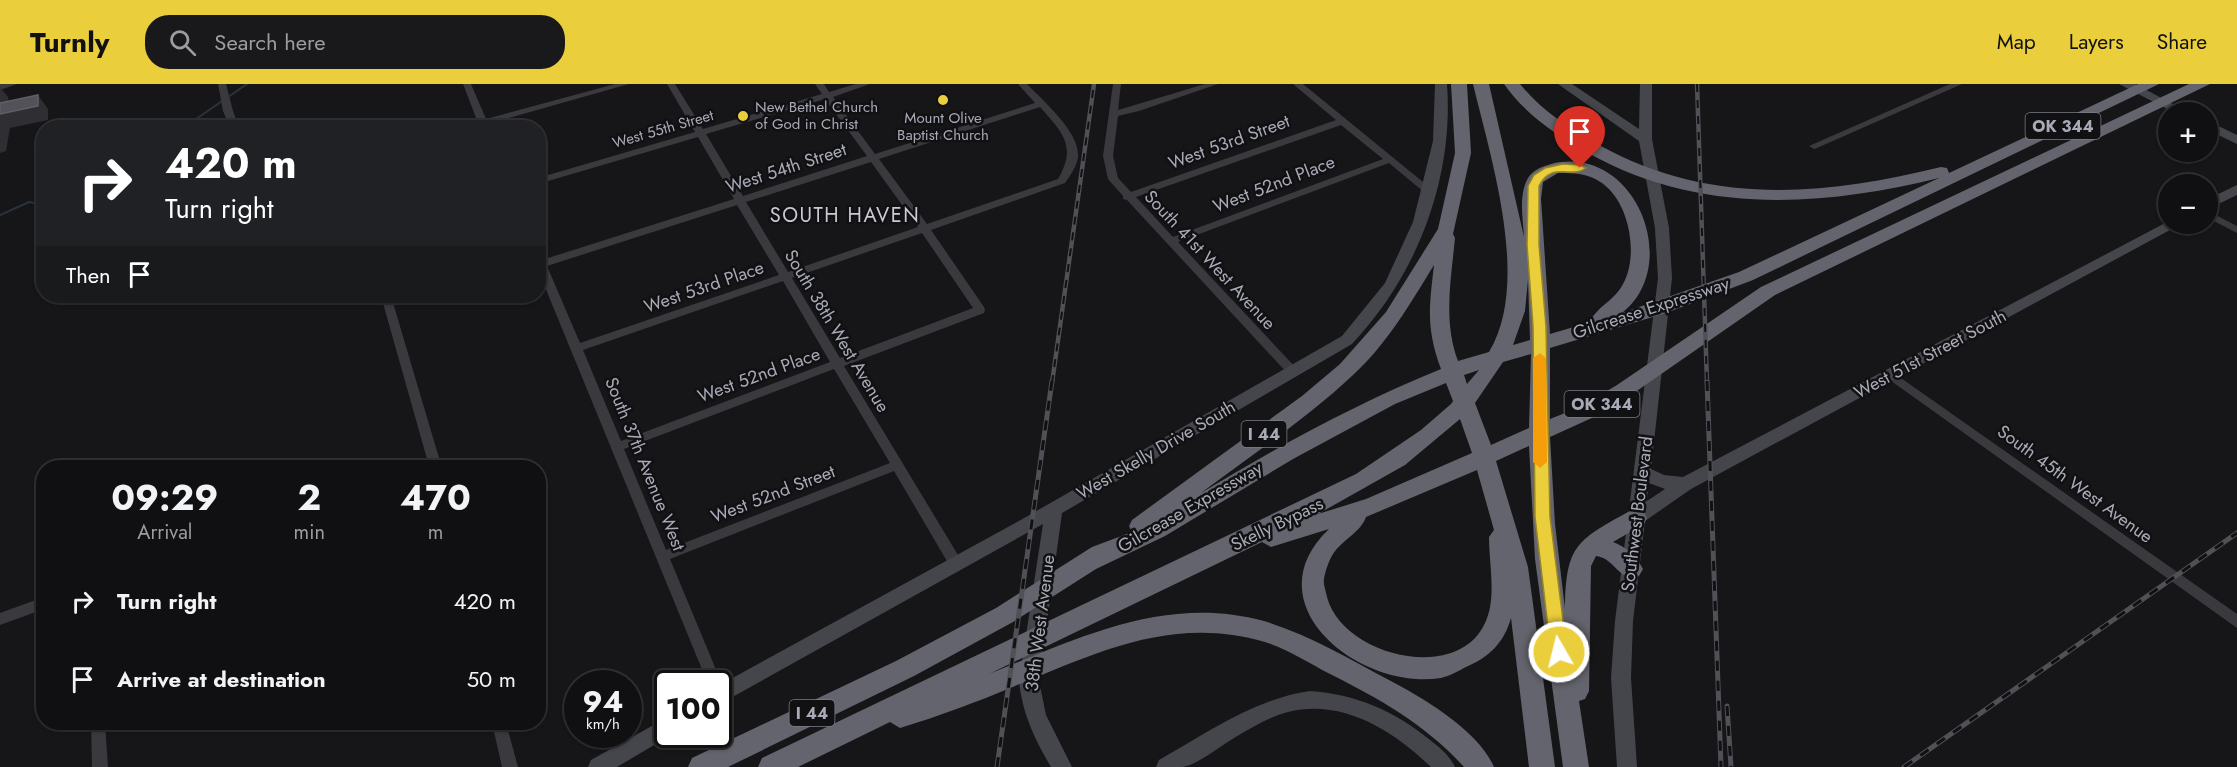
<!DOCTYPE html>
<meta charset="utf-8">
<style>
body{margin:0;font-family:Jost,sans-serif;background:#19191b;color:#f1f3f6;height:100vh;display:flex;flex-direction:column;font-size:22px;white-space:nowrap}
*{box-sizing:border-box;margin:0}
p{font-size:20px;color:#9c9d9f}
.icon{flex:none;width:33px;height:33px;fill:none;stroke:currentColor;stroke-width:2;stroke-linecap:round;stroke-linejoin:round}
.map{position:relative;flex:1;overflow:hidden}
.panel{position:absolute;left:36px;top:376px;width:510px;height:270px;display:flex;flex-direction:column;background:#101012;border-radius:24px;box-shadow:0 2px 4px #0004,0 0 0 2px #303032}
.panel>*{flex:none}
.banner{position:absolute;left:36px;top:36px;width:510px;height:183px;border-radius:24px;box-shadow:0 2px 4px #0004,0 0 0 2px #303032;background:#202124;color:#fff;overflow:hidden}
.fabs{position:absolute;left:2158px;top:18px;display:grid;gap:12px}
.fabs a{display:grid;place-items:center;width:60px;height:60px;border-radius:50%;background:#101012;box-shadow:0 2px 4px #0004,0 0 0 2px #303032;font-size:30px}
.speed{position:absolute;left:564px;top:586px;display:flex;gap:12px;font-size:30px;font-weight:700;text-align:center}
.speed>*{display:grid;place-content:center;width:78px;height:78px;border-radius:50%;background:#101012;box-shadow:0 2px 4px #0004,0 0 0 2px #303032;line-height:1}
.speed small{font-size:15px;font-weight:400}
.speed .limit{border:3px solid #111;border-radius:9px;background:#fff;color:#111}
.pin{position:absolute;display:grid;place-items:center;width:51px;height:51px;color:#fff;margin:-62px -26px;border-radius:50% 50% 50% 0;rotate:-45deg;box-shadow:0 0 6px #0007}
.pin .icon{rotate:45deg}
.me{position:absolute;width:66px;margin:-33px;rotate:352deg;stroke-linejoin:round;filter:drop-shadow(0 0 4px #0008)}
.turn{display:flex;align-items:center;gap:21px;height:126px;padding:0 30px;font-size:27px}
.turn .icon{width:78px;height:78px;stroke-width:2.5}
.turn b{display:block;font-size:42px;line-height:51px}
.then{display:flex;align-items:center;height:57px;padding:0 30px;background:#0003;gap:12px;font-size:22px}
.eta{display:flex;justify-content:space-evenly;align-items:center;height:102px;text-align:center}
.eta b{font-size:36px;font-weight:700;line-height:42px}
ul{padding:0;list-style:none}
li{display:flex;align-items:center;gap:18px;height:78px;padding:0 30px}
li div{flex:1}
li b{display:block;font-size:22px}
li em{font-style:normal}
header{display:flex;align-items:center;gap:36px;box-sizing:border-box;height:84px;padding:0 30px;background:#eace3c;color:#111}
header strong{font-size:28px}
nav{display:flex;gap:33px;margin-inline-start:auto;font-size:21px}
.search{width:420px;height:54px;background:#19191b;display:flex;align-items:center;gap:15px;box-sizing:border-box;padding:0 21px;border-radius:24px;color:#9c9d9f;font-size:22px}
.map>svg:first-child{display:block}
</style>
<header>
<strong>Turnly</strong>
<div class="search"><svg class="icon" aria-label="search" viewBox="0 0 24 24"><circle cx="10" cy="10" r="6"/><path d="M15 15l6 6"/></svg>Search here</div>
<nav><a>Map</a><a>Layers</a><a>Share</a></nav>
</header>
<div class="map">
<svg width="2237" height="683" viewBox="0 0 2237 683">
<rect width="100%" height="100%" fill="#161618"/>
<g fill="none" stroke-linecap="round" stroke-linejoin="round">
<g stroke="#2c323b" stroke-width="2">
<path d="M183 44 247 0"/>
<path d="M0 131 29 118 44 121"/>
</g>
<g fill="#39393e" fill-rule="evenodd">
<path d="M0 0H17L0 6Z"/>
<path d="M218 0H226L233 27 239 44H230L223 27Z"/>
<path d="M463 0H471L486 35 615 0H629L488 40 489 44H480Z"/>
<path d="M667 0H675L703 45 822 10 815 0H824L829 8 856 0H870L833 13 875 70 1035 19 1018 0H1027C1043 17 1080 48 1078 73 1077 82 1070 92 1065 99L931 146 984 223 985 226 984 229 844 282 961 476 963 480 961 484 956 485 951 484 894 387 670 475 722 600 718 605V600H708L538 186V171L543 172 545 175 734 115 698 53 538 100V94L695 48ZM825 15 867 72 743 112 706 50ZM1040 23C1063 49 1077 62 1058 95L927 140 879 75ZM871 78 918 143 788 188 746 118ZM737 121 779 191 580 259 547 182ZM922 149 973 224 840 274 792 194ZM783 197 830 278 621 357 583 266ZM834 285 890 379 666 466 624 365Z"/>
<path d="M1113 0H1121L1118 26 1205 0H1218L1139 27 1118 32 1113 72 1118 94 1131 108 1336 36 1293 0H1303L1434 107 1433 109H1425L1389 79 1178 158 1297 285 1299 288 1297 291H1289L1127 116 1123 115V112L1108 95 1103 72ZM1341 41 1383 75 1173 153 1136 113Z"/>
<path d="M1950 0H1962L1817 64 1814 65 1809 62Z"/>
<path d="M2208 127 2237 142V149L2208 134Z"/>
<path d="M381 212H391L442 384H409L411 381 427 375Z"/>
<path d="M1891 287 2237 530V544L1887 294 1885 291 1887 288Z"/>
<path d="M44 513V525L0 541V529Z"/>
<path d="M91 639H105L108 683H92Z"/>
<path d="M492 639H506L518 683H502Z"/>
</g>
<g fill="#45464c" fill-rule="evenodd">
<path d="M1435 0H1447C1454 95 1417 191 1352 260L1062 429 1039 597 1046 631 1072 683H1051C1035 656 1022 629 1019 597L1043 440 718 621V602L1026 433 1342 252 1385 199 1413 138 1433 57Z"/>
<path d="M1558 0H1572L1639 45 1640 0H1652V55L1669 144 1672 194 1651 385 1664 391 1683 393 2169 137V140H2181L1691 405 1645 437 1633 537 1631 594 1637 683H1617L1611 594 1615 537 1658 194 1655 144 1639 57ZM1649 399 1665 405 1647 417Z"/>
<path d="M2119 0H2135L2188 28H2173Z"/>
<path d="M2208 37 2237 51V60L2208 46Z"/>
<path d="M2237 101V111L2208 125V115Z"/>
<path d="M1310 607C1355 610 1395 627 1430 656 1439 663 1450 672 1455 683H1431C1394 647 1342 614 1288 628 1269 633 1251 644 1234 654 1222 661 1197 681 1183 683 1174 683 1164 683 1156 683L1159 676C1207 649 1254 615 1310 607Z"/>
<path d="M668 633V651H671L617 683H588L591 676Z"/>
</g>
<path fill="#63646d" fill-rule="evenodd" d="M1451 0H1467L1471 69 1453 150 1455 154C1451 196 1443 237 1458 277L1489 268C1531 199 1491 75 1473 0H1489L1524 153C1523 136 1519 114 1526 98 1530 87 1541 83 1551 80 1634 59 1684 180 1622 229L1739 188 1939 94C1821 123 1699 131 1588 69 1556 51 1525 30 1504 0H1520C1541 26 1570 45 1599 61 1709 122 1823 112 1941 83L1947 84 1949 89 2138 0H2159L1753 196 1666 229 1550 264V335L1580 323 1617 301 1761 203 2189 0H2210L1775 211 1631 311 1594 333 1550 353 1555 440 1565 525C1566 463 1575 457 1628 428L1636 425 1644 428 1647 434 1644 440 1613 458C1626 463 1636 472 1643 485L1639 492C1619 499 1615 474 1596 472L1591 482 1589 607 1585 615 1579 617 1589 683H1563L1535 475 1529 362 1496 377 1528 483 1555 683H1529L1511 534C1504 559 1489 573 1466 583 1458 587 1450 592 1441 594 1360 607 1250 520 1329 445L1271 463 1262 458 989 590C1078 554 1166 510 1264 537 1307 550 1348 574 1387 595 1422 613 1478 646 1494 683H1464C1426 641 1380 615 1330 590 1309 579 1288 565 1265 558 1173 531 1098 568 1015 602 977 618 939 632 900 644L890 638 798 683H758L762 674 1356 390 1421 346 1451 320 1453 317 1446 299 1395 320 1293 375 1165 452 1096 485 1013 538 914 592 728 683H688L692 674 896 577 996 524 1092 463 1132 448 1129 442 1132 436 1302 312 1340 280 1386 228 1438 145 1455 69ZM1558 89C1574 89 1588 89 1602 99 1629 118 1638 168 1625 196 1616 216 1602 219 1592 234L1594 237 1550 250 1541 115 1543 98ZM1434 181C1429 224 1426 244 1441 285 1357 319 1279 362 1201 409 1252 371 1306 335 1353 291 1387 260 1410 220 1434 181ZM1528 196 1530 256 1513 261 1525 227ZM1531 270 1529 344 1491 361 1475 319 1503 278ZM1479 286 1467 300 1464 291ZM1460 335 1472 369 1366 415 1318 430 1405 381ZM1477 386 1494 446 1489 453C1489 480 1497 514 1485 539 1458 600 1342 572 1327 513 1326 507 1323 501 1324 495 1325 488 1329 476 1333 470 1342 456 1361 448 1366 433Z"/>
<defs>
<g id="rail-far1">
<path d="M1697 0 1707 299"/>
<path d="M1052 299 1094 0"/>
</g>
<g id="rail">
<path d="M1707 297 1721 683"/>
<path d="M1727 622 1731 683"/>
<path d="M997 683 1052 297"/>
<path d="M1904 683 2237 449"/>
</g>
</defs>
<use href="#rail-far1" stroke="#505157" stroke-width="4.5"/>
<use href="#rail" stroke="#505157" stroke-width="5"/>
<use href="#rail-far1" stroke="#111113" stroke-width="2" stroke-dasharray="8" stroke-linecap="butt"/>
<use href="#rail" stroke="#111113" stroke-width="3" stroke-dasharray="10" stroke-linecap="butt"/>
</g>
<path fill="#2f2f33" d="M0 3 8 13 10 28 38 11 48 25V36L10 44 6 67 0 69Z"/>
<path fill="#525258" stroke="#5f6067" stroke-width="1.5" d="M38 11V22L0 30V19Z"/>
<path fill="#eace3c" stroke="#988627" stroke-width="1.5" d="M1563 80 1580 81 1586 84C1572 95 1551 77 1539 102V161L1546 242 1550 433 1567 568 1565 573H1554L1551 568 1535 433 1533 242 1527 161 1528 102 1534 91 1545 84Z"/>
<path fill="#f59e0b" d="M1540 269 1546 274 1547 378 1540 384 1533 378V274Z"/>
<g fill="#eace3c" stroke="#111113" stroke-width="2">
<circle cx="943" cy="16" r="6"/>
<circle cx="743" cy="32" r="6"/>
</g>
<g text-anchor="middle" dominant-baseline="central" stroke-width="5" stroke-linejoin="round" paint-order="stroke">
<g font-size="15" fill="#a8aab7" stroke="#111113" text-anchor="start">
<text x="755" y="23">New Bethel Church<tspan x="755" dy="17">of God in Christ</tspan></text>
<text x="943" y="34" text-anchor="middle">Mount Olive<tspan x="943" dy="17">Baptist Church</tspan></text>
</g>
<g font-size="15" fill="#a8aab7" stroke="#111113">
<text transform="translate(663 45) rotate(-16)">West 55th Street</text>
</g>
<g fill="#111113" stroke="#7b7c86" stroke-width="1.5">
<rect x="2025.5" y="29" width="75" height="26" rx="4.5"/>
<rect x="1564.5" y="307" width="75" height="26" rx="4.5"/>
<rect x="1241.5" y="337" width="45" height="26" rx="4.5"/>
<rect x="789.5" y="616" width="45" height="26" rx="4.5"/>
</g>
<g font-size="16" font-weight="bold" fill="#a8aab7">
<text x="2063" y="42">OK 344</text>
<text x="1602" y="320">OK 344</text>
<text x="1264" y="350">I 44</text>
<text x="812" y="629">I 44</text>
</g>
<g font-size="18" fill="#a8aab7" stroke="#111113">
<text transform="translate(1229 58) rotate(-20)">West 53rd Street</text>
<text transform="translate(786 84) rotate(-18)">West 54th Street</text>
<text transform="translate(1274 100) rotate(-21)">West 52nd Place</text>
<text transform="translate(1210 176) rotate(47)">South 41st West Avenue</text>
<text transform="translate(704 203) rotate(-19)">West 53rd Place</text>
<text transform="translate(1651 224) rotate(-18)">Gilcrease Expressway</text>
<text transform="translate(837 247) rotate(59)">South 38th West Avenue</text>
<text transform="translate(1930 270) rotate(-28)">West 51st Street South</text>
<text transform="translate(759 291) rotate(-20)">West 52nd Place</text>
<text transform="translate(1156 366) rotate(-30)">West Skelly Drive South</text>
<text transform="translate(645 380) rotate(68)">South 37th Avenue West</text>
<text transform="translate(2075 400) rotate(36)">South 45th West Avenue</text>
<text transform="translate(773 410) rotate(-21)">West 52nd Street</text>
<text transform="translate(1190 423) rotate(-30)">Gilcrease Expressway</text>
<text transform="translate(1637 430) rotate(-83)">Southwest Boulevard</text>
<text transform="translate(1277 440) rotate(-26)">Skelly Bypass</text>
<text transform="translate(1040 539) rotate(-83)">38th West Avenue</text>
</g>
<g font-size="20" letter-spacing="1.5" fill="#c9cad3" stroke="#111113">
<text x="845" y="131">SOUTH HAVEN</text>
</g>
</g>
</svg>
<div class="fabs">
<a>+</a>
<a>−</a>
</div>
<div class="speed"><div>94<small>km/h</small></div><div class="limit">100</div></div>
<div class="pin" style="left:1580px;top:84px;background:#d93025"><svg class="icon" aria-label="arrive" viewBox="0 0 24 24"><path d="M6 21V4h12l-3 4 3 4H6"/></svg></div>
<svg class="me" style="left:1559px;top:568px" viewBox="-20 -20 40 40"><circle r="17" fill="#eace3c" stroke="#fff" stroke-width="3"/><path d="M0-11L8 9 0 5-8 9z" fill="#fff"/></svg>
<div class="banner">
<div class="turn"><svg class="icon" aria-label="right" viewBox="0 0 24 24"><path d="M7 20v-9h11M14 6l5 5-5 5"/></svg><div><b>420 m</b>Turn right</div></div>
<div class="then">Then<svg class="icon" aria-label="arrive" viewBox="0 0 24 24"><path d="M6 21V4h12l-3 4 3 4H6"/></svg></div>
</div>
<section class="panel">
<div class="eta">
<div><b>09:29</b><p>Arrival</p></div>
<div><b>2</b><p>min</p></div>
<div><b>470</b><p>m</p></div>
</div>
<ul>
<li><svg class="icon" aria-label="right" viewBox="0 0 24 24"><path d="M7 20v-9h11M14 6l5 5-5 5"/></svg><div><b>Turn right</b></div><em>420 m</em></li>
<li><svg class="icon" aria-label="arrive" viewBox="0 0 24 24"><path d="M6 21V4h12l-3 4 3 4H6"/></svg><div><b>Arrive at destination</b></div><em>50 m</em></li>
</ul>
</section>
</div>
